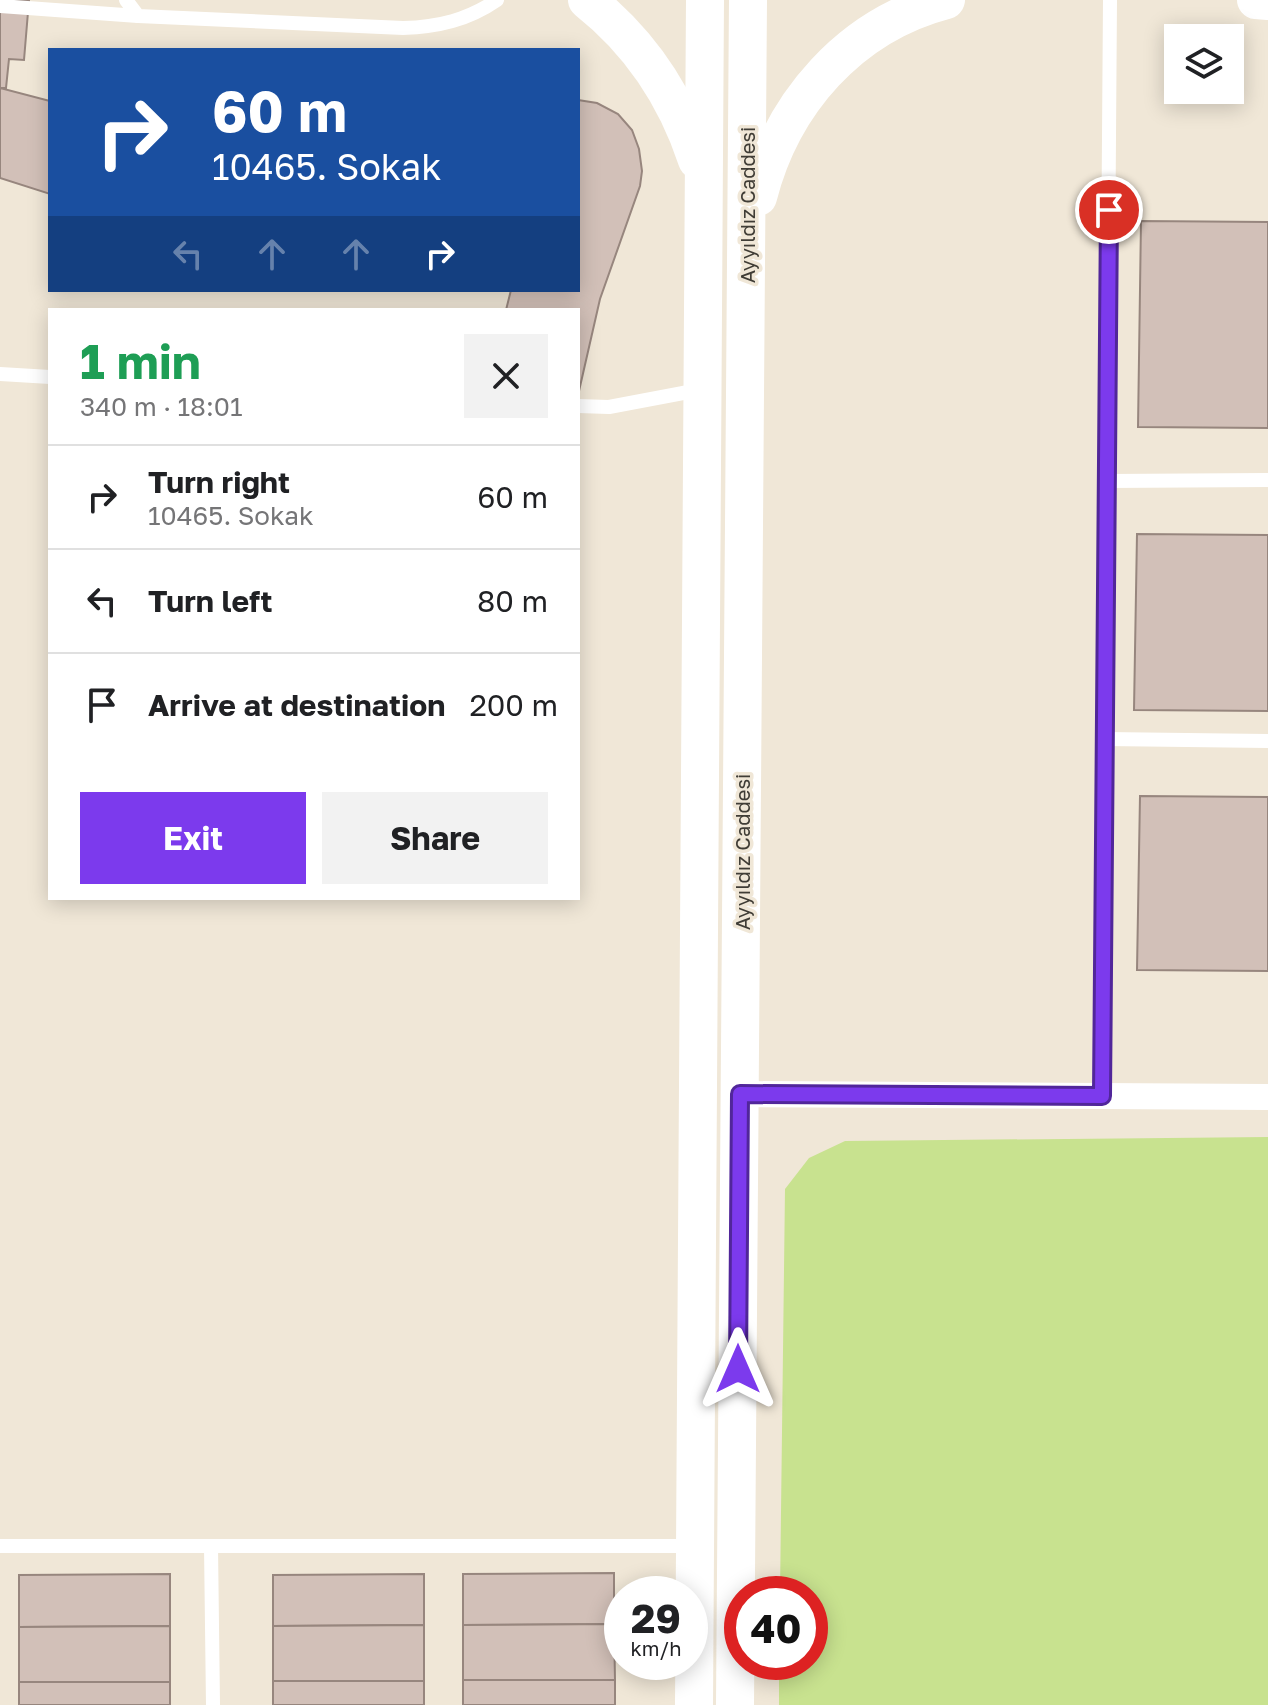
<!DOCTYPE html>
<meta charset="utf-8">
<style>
body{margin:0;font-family:"Golos Text",sans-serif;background:#f2f2f2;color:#202124;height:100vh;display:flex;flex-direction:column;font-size:30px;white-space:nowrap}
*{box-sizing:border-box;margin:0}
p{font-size:26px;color:#757577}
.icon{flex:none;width:44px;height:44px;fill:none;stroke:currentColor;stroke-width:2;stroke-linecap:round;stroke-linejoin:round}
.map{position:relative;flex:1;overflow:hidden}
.panel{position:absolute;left:48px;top:308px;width:532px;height:592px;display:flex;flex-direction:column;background:#fff;border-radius:0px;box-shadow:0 4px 20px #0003}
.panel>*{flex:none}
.top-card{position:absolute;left:48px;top:48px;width:532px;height:244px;border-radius:0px;box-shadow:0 4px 20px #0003;background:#1a4fa0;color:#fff;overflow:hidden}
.buttons{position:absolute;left:1164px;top:24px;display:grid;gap:16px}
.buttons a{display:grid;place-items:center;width:80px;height:80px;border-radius:0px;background:#fff;box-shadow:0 4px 20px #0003;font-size:40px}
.speed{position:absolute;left:604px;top:1576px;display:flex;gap:16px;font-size:40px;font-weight:700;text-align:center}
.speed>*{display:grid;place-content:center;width:104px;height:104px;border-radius:50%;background:#fff;box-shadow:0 4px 20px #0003;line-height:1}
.speed small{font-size:20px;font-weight:400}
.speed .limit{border:12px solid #d22;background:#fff;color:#111}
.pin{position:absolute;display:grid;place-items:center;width:68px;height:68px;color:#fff;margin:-34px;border:4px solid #fff;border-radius:50%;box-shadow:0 2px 8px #0007}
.me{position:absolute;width:88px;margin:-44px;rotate:0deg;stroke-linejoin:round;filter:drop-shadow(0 0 6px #0008)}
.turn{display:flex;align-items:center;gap:28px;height:168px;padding:0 32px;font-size:36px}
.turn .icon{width:104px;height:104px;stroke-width:2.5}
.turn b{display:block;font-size:56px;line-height:68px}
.lanes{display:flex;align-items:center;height:76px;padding:0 32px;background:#0003;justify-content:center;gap:40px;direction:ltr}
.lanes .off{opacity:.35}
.round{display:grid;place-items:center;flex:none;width:84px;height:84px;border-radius:0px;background:#f2f2f2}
.overview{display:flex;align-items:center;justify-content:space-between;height:136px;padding:0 32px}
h1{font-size:48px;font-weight:700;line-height:60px;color:#1e9e55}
.action{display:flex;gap:16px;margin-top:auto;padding:16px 32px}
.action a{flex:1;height:92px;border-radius:0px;background:#7c3aed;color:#fff;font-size:32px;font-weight:700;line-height:92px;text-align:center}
.action a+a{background:#f2f2f2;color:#202124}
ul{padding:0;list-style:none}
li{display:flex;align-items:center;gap:24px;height:104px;padding:0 32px;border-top:2px solid #e0e0e0}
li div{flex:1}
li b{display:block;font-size:30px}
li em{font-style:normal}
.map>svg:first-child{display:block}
</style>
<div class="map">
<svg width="1268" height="1705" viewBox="0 0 1268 1705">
<rect width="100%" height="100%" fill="#f0e7d7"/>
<path fill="#c8e28f" d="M1268 1137V1705H779V1662H810V1594H780L785 1189 809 1158 845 1141Z"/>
<g fill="#d2c0b8" stroke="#97867e" stroke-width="2">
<path d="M0 0H29L24 60 9 59 6 88H0Z"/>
<path d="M0 88 50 101V194L0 178Z"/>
<path d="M578 100 597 103 618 114 632 130 639 149 642 171 640 186 600 299 579 391 578 310H506L511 290H578Z"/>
<path d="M1141 221 1268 222V428L1138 427Z"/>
<path d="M1137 534 1268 535V711L1134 710Z"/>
<path d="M1140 796 1268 797V971L1137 970Z"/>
<path d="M614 1573V1624L463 1625V1574Z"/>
<path d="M170 1574V1626L19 1627V1575Z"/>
<path d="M424 1574V1625L273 1626V1575Z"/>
<path d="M614 1624 615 1680H463V1625Z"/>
<path d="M424 1625V1681H273V1626Z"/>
<path d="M170 1626V1682H19V1627Z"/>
<rect x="463" y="1680" width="152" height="25"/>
<rect x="273" y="1681" width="151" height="24"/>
<rect x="19" y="1682" width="151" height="23"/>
</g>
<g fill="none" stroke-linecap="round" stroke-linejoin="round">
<g stroke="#fff" stroke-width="14">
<path d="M126 0 138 16 403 28C438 27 468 20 497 0"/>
<path d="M0 6 138 16"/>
<path d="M0 374 50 377"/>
<path d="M578 406 609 407 699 390"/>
<path d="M1107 481 1268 480"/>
<path d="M1105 739 1268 741"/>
<path d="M1102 1096 1110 0"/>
<path d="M0 1546H692"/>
<path d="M211 1546 213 1705"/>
</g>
<path stroke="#fff" stroke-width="26" d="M740 1094 1268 1097"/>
<g stroke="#fff" stroke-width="38">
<path d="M587 0C640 42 676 96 697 160"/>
<path d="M1256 0 1268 1"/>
<path d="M758 197C782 103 850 25 946 0"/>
<path d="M694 1705 705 0"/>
<path d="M735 1705 748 0"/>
</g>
</g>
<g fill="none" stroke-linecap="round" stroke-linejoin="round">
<defs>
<path id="route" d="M738 1369 740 1094 1102 1096 1109 210"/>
</defs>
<use href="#route" stroke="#51269a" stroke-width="20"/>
<use href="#route" stroke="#7c3aed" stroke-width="14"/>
</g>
<g text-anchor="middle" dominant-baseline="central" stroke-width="7" stroke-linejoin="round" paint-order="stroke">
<g font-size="20" fill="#403d36" stroke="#f0e7d7">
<text transform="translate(747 205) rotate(-90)">Ayyıldız Caddesi</text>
<text transform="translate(742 852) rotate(-90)">Ayyıldız Caddesi</text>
</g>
</g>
</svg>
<div class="buttons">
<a><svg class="icon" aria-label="layers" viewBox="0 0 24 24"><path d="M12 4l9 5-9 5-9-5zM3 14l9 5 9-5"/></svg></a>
</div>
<div class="speed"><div>29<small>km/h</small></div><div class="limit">40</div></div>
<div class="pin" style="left:1109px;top:210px;background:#d93025"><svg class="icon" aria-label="arrive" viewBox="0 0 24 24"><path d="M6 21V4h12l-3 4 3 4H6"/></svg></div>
<svg class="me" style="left:738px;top:1369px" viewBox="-20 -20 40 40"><path d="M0-17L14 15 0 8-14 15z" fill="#7c3aed" stroke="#fff" stroke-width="4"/></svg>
<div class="top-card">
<div class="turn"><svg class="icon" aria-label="right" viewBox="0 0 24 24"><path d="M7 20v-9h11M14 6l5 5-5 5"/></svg><div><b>60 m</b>10465. Sokak</div></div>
<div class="lanes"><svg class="icon off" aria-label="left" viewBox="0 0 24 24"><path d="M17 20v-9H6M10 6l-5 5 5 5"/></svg><svg class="icon off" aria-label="ahead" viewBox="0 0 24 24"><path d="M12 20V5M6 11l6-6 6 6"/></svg><svg class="icon off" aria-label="ahead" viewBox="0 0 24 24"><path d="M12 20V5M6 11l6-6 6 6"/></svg><svg class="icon" aria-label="right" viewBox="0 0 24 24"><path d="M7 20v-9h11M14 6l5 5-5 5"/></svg></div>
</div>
<section class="panel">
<div class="overview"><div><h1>1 min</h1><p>340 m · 18:01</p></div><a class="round"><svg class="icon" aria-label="close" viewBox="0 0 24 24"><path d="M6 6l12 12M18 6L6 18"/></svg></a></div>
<ul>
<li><svg class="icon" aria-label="right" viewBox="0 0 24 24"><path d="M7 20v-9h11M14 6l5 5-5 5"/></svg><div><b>Turn right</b><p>10465. Sokak</p></div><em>60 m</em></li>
<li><svg class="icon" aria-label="left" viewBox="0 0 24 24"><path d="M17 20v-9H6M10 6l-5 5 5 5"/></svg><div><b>Turn left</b></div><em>80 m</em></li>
<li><svg class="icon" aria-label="arrive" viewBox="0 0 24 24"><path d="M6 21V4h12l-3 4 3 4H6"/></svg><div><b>Arrive at destination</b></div><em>200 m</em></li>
</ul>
<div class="action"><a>Exit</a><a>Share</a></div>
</section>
</div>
